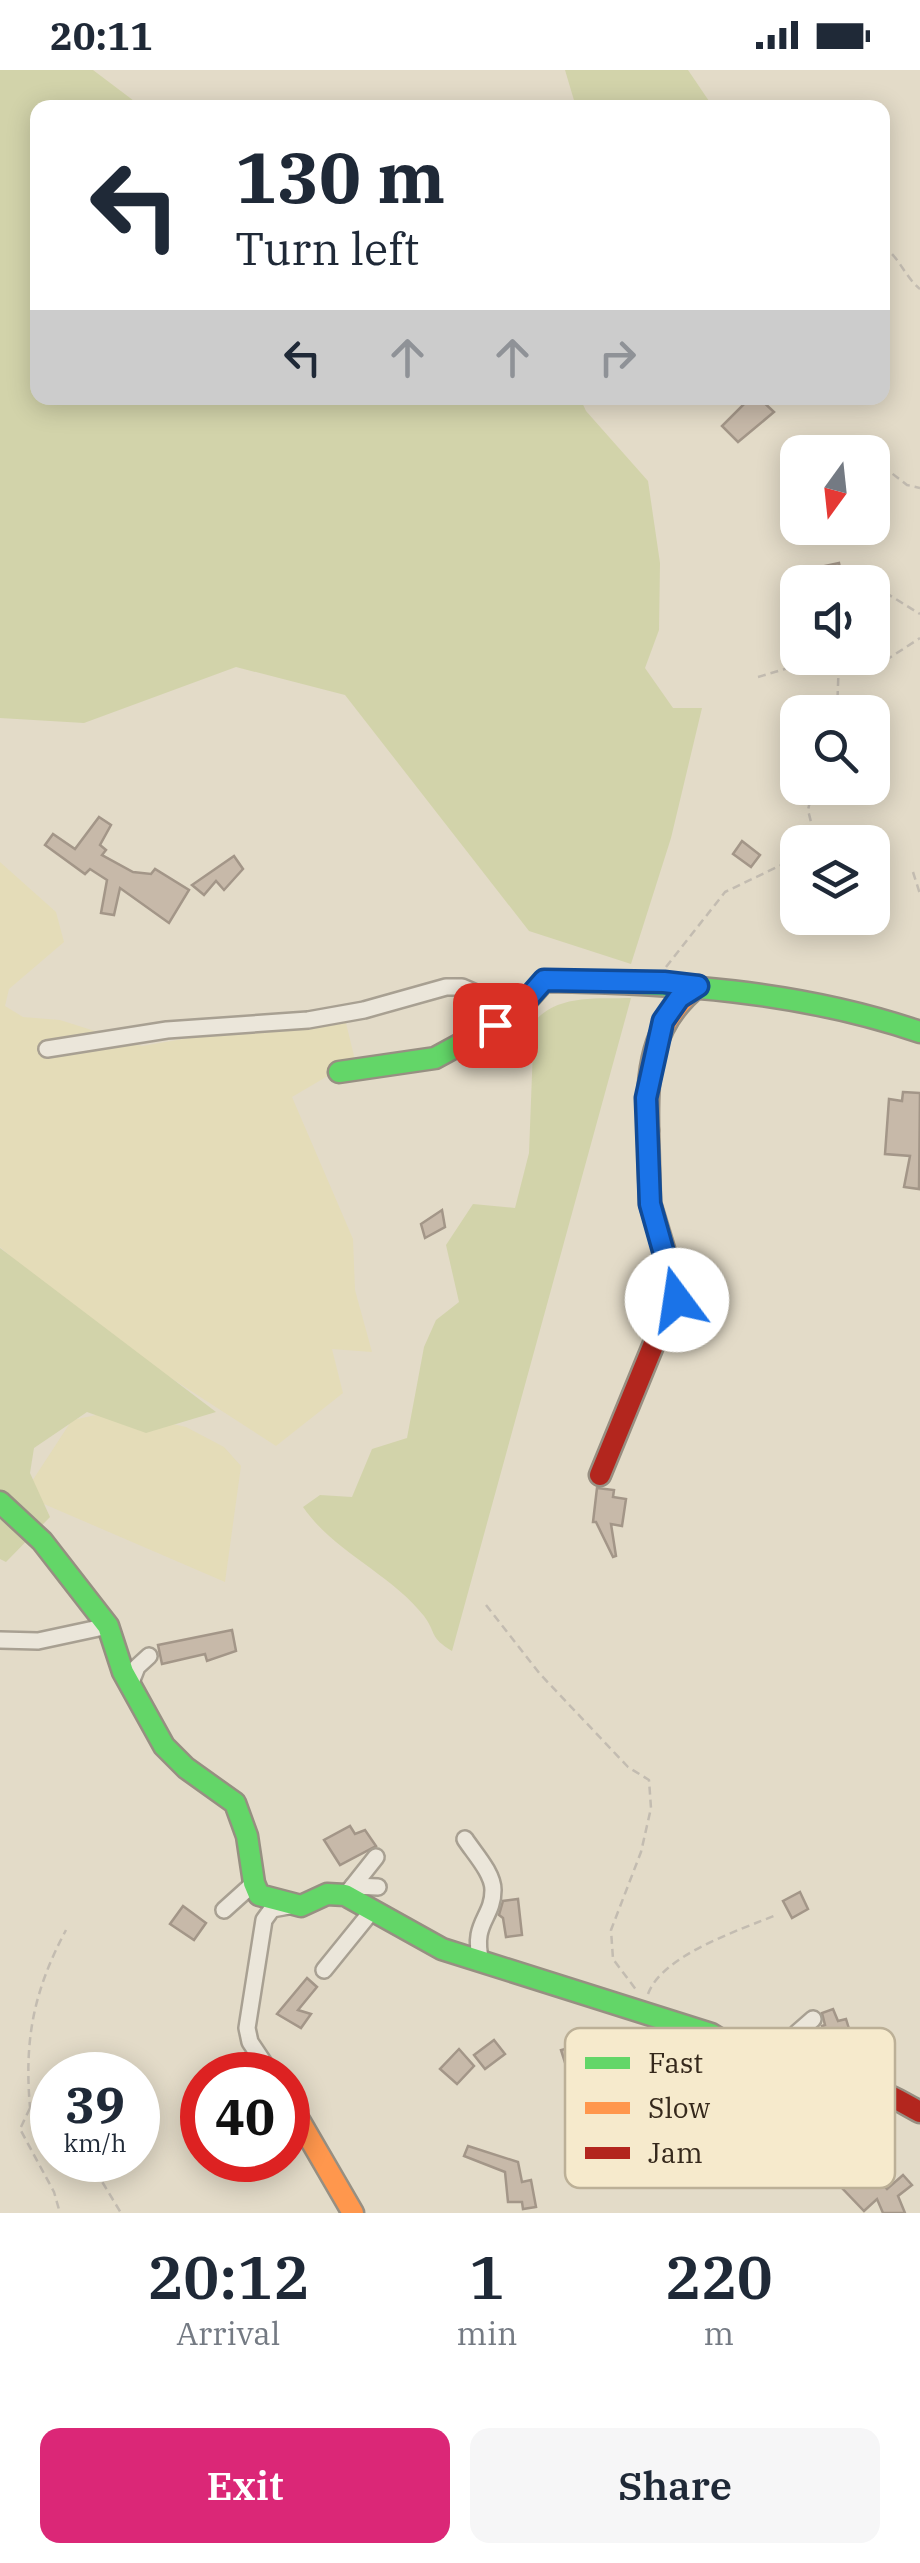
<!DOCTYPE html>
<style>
body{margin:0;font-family:"IBM Plex Serif",serif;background:#f6f6f7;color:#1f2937;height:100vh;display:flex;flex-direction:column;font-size:38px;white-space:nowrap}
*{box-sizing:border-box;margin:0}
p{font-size:32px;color:#747a83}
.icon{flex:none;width:55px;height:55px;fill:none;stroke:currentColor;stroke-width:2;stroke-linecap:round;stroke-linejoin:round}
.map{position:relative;height:2143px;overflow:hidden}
.details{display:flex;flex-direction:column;background:#fff;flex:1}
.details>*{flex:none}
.top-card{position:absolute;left:30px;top:30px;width:860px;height:305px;border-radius:20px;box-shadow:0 5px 25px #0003;background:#fff;color:#1f2937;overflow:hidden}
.needle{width:65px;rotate:195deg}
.tools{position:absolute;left:780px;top:365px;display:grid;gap:20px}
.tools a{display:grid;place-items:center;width:110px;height:110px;border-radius:20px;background:#fff;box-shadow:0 5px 25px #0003;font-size:50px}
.speed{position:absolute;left:30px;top:1982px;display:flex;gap:20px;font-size:50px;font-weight:700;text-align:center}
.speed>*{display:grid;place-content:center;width:130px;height:130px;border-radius:50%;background:#fff;box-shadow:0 5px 25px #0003;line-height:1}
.speed small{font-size:25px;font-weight:400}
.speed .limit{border:15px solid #d22;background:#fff;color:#111}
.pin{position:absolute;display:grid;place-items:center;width:85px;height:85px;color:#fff;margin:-42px;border-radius:20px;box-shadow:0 5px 15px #0006}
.me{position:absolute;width:110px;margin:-55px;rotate:346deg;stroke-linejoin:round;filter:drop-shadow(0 0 8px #0008)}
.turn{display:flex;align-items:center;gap:35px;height:210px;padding:0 40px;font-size:45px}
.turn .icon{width:130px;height:130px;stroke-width:2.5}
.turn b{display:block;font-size:70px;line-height:85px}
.lanes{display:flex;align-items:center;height:95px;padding:0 40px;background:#0003;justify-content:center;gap:50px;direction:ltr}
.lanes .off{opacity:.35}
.eta{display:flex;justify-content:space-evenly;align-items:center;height:170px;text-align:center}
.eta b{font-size:60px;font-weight:600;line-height:70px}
.primary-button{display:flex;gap:20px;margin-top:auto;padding:20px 40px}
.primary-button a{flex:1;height:115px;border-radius:20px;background:#db2777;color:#fff;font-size:40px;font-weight:600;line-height:115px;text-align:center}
.primary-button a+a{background:#f6f6f7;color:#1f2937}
.status{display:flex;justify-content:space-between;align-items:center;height:70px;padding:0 50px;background:#fff;direction:ltr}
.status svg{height:28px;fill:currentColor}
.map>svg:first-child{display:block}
</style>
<div class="status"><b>20:11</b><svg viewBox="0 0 49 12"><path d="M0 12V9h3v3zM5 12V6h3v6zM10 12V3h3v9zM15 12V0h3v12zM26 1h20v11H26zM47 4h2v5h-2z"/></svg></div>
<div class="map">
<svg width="920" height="2143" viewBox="0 0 920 2143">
<rect width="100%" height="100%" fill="#e3dbc8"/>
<g fill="#e4dcb8">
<path d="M0 792 56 842 64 872 9 919 5 936 23 947 60 950 142 976 230 961 345 949 355 990 292 1027 353 1169 355 1220 372 1282 332 1279 343 1323 276 1376 92 1257 0 1177Z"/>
<path d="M116 1341 186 1357 224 1377 241 1396 225 1512 23 1425 72 1350Z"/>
</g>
<g fill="#d2d3aa">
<path d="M0 0H93L142 37 38 38V328H580L586 341 648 411 660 493 659 560 645 598 673 638H702L671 768 631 894 529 861 345 625 236 597 84 653 0 648Z"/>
<path d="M565 0H688L713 37H576Z"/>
<path d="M631 928 452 1581C429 1567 437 1564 424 1546 390 1503 334 1482 303 1437L320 1425 352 1427 372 1379 407 1368 424 1277 436 1250 459 1232 446 1175 473 1134 515 1138 529 1083 534 952C557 924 598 929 631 928Z"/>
<path d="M0 1178 216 1342 146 1363 87 1342 34 1378 30 1403 50 1447 6 1492 0 1489Z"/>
</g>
<g fill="#c7b9a9" stroke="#a39688" stroke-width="2.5">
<path d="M750 328H759L774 342 738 372 722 356Z"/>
<path d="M839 493 840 498H844L848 512H828L825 496Z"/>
<path d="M99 747 111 755 100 775 106 780 102 785 133 802 151 804 155 799 189 820 169 853 120 818 114 845 101 843 107 810 90 799 85 804 45 775 53 764 75 779Z"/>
<path d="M742 771 760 785 751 797 733 784Z"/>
<path d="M234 786 243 799 224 820 216 811 204 825 192 815Z"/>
<path d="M903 1022 920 1023 919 1119 904 1117 910 1086 885 1084 889 1029 902 1031Z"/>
<path d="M442 1140 445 1157 425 1168 421 1154Z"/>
<path d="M597 1418 614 1420 613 1427 626 1429 622 1456 611 1454 616 1486 613 1487 596 1452H593Z"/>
<path d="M232 1560 236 1581 207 1591 205 1584 162 1594 158 1575Z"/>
<path d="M350 1756 355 1764 365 1760 376 1776 340 1795 324 1770Z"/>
<path d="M800 1822 808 1839 792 1848 783 1831Z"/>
<path d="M518 1829 522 1865 506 1867 503 1848 499 1845 503 1831Z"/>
<path d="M183 1836 206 1853 194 1870 170 1854Z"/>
<path d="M307 1908 317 1917 298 1940 311 1944 301 1958 277 1944Z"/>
<path d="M833 1939 838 1951 846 1949 850 1962 842 1964 848 1982 836 1986 822 1956 825 1955 822 1943Z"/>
<path d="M605 1968 611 1989 568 2002 561 1980Z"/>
<path d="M494 1970 505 1984 485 1999 474 1985Z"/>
<path d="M459 1979 474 1996 457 2014 440 1999Z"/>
<path d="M468 2076 518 2092 522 2112 531 2110 536 2137 523 2139 522 2132H508L505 2102 464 2086Z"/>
<path d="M866 2096 887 2119 903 2105 912 2115 898 2126 905 2143H883L877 2129 864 2141 842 2118 856 2105 859 2108 866 2101Z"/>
</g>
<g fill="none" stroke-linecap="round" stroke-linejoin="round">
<defs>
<g id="street">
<path d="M47 979 167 960 308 950 364 940 446 917H462L501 934 514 945"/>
<path d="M0 1570 38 1571 108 1556"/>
<path d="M130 1615 137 1597 149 1586"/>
<path d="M465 1769C474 1783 493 1803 493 1820 493 1849 471 1852 481 1892"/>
<path d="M353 1816 376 1787"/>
<path d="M348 1822 353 1816 378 1817"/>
<path d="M224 1840 254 1813"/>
<path d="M324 1900 371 1842"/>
<path d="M785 2002 797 1963 813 1949"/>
<path d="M272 2005 250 1972 247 1958 264 1850 272 1839 289 1836"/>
</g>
<g id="fast">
<path d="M339 1002 435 988 514 945 544 911C673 913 797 920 920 962"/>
<path d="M0 1432 42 1471 108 1556 123 1602 164 1676 186 1698 235 1733 247 1766 254 1813 259 1825 301 1836 327 1824 345 1825 442 1879 711 1964 734 1978"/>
</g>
<g id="slow">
<path d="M648 1060C647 1001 650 955 698 916"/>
<path d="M288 2031 353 2143"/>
</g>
<g id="jam">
<path d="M600 1405 655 1271 676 1239 674 1212 650 1133 648 1060"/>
<path d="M734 1978C787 2010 822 2007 877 2021 892 2025 906 2035 920 2042"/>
</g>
</defs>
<use href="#street" stroke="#a8a092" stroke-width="20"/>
<use href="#fast" stroke="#978f82" stroke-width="25"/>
<use href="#slow" stroke="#978f82" stroke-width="25"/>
<use href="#jam" stroke="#978f82" stroke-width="25"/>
<g stroke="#c3bcb1" stroke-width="2.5" stroke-dasharray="8 5" stroke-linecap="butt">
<path d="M882 176C900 187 904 206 920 219"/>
<path d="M843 382H852"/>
<path d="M872 388 907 415 920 418"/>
<path d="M872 522 886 523 920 544"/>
<path d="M758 607 785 599 848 591 880 594 920 568"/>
<path d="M837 642 839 588"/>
<path d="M813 718 808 740 816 772"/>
<path d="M913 802 920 824"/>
<path d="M666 897 725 822 798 787"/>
<path d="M486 1535 540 1604 628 1697 649 1710 651 1738 641 1782 611 1860 613 1889 637 1921"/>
<path d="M648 1924C662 1885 740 1860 776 1845"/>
<path d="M30 2038 20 2059 54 2122 60 2143"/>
<path d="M52 2056 30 2037C24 1969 34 1920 66 1860"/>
<path d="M89 2090 121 2143"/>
</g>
<use href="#street" stroke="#ebe6da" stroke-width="15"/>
<use href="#fast" stroke="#63d668" stroke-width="20"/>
<use href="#slow" stroke="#ff974d" stroke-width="20"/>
<use href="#jam" stroke="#b3261e" stroke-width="20"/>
</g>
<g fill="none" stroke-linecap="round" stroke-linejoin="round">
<defs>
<path id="route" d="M495 955 514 944 544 910 664 912 698 916 679 928 663 951 646 1028 650 1134 677 1230"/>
</defs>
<use href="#route" stroke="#114b97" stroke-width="25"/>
<use href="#route" stroke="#1a73e8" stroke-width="18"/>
</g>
<rect x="565" y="1958" width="330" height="160" rx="15" fill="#f6eacc" stroke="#bcb097" stroke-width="2.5"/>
<rect x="585" y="1987" width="45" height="12" fill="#63d668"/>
<rect x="585" y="2032" width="45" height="12" fill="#ff974d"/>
<rect x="585" y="2077" width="45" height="12" fill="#b3261e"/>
<g font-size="28" fill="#35281b">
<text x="648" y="2003">Fast</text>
<text x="648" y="2048">Slow</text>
<text x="648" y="2093">Jam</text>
</g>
</svg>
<div class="tools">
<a><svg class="needle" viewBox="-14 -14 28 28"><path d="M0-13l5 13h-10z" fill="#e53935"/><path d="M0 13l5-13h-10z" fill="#747a83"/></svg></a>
<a><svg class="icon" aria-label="sound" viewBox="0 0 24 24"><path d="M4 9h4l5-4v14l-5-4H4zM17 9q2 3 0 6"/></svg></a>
<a><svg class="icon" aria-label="search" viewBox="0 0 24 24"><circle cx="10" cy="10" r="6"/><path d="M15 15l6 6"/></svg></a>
<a><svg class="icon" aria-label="layers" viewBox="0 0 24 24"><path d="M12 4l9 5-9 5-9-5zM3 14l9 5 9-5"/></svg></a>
</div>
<div class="speed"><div>39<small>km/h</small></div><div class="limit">40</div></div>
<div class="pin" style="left:495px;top:955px;background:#d93025"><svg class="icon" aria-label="arrive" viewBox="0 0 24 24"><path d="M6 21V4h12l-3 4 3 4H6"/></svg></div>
<svg class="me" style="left:677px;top:1230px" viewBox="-20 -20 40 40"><circle r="19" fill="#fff"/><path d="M0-13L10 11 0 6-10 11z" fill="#1a73e8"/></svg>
<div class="top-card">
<div class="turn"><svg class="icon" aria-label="left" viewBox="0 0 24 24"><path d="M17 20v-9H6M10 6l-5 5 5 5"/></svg><div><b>130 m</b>Turn left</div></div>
<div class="lanes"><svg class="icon" aria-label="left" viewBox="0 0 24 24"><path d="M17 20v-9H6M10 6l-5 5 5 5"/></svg><svg class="icon off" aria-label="ahead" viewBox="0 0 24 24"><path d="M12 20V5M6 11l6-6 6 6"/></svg><svg class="icon off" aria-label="ahead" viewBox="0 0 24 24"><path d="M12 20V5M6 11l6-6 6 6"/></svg><svg class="icon off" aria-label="right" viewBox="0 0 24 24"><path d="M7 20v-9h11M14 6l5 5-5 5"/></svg></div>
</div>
</div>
<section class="details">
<div class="eta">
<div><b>20:12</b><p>Arrival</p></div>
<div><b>1</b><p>min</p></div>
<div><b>220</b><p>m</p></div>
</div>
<div class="primary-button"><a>Exit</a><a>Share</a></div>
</section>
